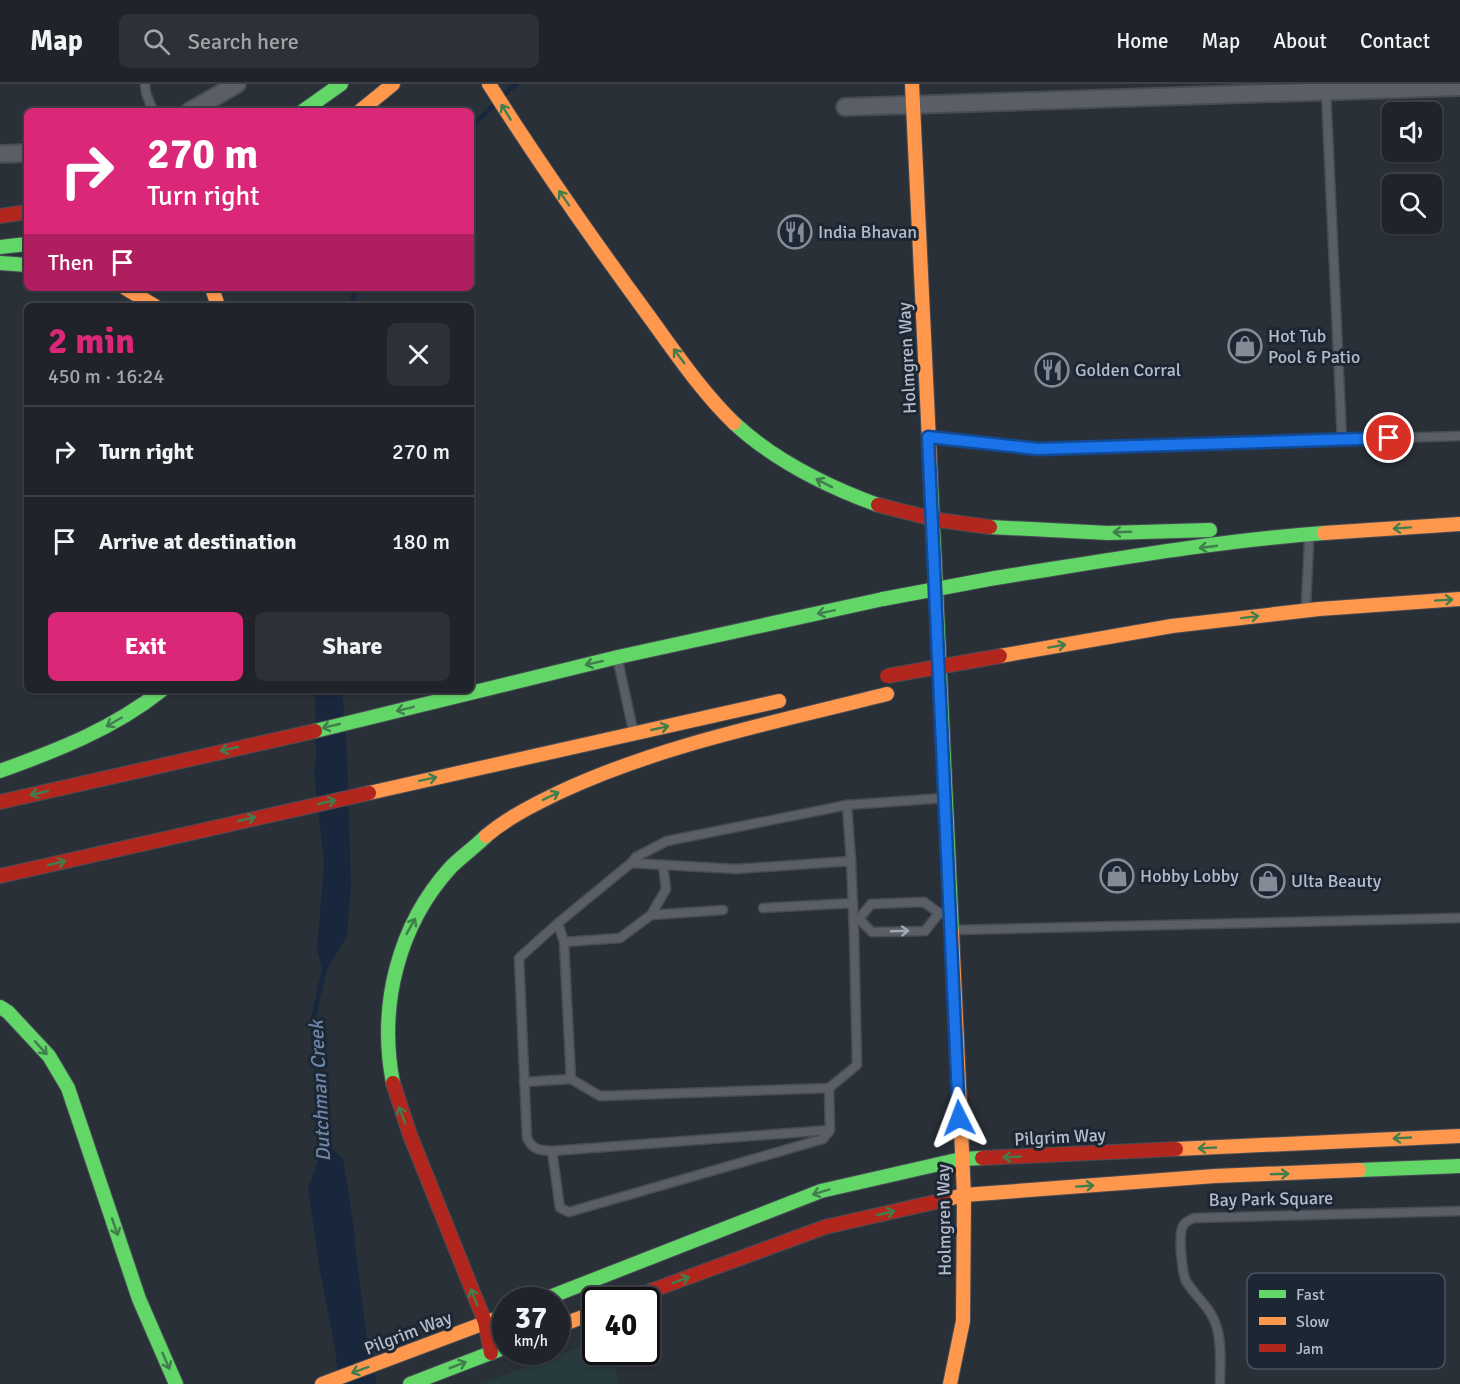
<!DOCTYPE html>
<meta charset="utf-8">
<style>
body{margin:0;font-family:Signika,sans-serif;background:#2d3036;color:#f1f3f6;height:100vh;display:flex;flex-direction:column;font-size:22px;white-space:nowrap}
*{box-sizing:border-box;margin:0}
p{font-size:20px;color:#a2a4a8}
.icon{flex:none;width:33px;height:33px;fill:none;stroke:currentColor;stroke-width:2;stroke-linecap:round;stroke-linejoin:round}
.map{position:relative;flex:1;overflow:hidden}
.sheet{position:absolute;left:24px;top:219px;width:450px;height:390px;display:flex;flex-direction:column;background:#20242a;border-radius:9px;box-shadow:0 2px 4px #0004,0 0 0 2px #3d4147}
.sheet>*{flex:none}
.top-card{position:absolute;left:24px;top:24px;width:450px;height:183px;border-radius:9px;box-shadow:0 2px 4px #0004,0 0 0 2px #3d4147;background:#db2777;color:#fff;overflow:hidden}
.buttons{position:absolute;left:1382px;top:18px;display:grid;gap:12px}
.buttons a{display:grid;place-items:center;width:60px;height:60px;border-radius:9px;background:#20242a;box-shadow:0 2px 4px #0004,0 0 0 2px #3d4147;font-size:30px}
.speed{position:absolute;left:492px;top:1203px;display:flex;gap:12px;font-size:30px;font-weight:700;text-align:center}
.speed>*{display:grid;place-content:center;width:78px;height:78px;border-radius:50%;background:#20242a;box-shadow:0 2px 4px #0004,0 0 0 2px #3d4147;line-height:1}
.speed small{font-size:15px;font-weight:400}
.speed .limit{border:3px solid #111;border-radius:9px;background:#fff;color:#111}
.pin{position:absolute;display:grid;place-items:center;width:51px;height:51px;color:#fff;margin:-26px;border:3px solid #fff;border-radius:50%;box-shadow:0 2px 6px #0007}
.me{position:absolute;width:66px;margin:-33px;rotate:357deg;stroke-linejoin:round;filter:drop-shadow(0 0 4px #0008)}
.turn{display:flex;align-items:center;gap:21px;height:126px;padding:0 24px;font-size:27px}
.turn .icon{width:78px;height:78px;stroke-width:2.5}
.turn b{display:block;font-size:42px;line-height:51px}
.then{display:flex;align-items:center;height:57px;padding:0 24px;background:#0003;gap:12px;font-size:22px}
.round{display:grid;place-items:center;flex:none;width:63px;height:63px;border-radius:9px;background:#2d3036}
.summary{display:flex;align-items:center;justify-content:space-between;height:102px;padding:0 24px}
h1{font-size:36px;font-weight:800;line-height:45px;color:#db2777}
.cta{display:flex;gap:12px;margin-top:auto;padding:12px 24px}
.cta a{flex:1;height:69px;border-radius:9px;background:#db2777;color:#fff;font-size:24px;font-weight:800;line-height:69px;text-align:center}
.cta a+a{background:#2d3036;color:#f1f3f6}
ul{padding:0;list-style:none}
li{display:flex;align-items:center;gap:18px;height:90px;padding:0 24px;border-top:2px solid #3d4147}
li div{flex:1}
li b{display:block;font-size:22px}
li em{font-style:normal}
header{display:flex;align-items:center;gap:36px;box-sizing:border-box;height:84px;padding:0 30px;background:#20242a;border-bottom:2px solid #3d4147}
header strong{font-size:28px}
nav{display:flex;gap:33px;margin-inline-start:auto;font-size:21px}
.search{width:420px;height:54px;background:#2d3036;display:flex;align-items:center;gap:15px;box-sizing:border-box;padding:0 21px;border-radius:9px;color:#a2a4a8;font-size:22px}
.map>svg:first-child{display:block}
</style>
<header>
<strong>Map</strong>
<div class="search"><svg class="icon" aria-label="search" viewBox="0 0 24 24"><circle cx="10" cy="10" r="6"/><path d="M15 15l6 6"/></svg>Search here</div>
<nav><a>Home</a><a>Map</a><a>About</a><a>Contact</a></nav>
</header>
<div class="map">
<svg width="1460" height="1300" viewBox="0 0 1460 1300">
<rect width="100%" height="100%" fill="#2a3038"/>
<path fill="#273a3e" d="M595 1257 596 1268H610L619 1300H481Z"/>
<g fill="#19273c">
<path d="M315 606H341L343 613 347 671 351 802 347 852 324 891 317 866 324 779 314 689 316 674Z"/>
<path d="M324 1059 343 1074 355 1152V1161L367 1256 377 1300H338L336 1270 320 1187 308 1104Z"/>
</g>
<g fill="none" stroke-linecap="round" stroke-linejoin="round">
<g stroke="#19273c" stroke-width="5">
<path d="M506 9 516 0"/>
<path d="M471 43 493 22"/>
<path d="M353 222 354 204"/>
<path d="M325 1066 312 940 325 882"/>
</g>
<defs>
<g id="lane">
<path d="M145 0 146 9 153 27"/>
<path d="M1326 7 1342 356"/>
<path d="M930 354 1038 365 1460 352"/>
<path d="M1306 522 1309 457"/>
<path d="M618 577 633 646"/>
<path d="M847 721 851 777"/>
<path d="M851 777 854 848 857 981 829 1004 600 1012 571 995 564 858 558 839 631 779 736 785Z"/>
<path d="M631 779 636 773 667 757 847 721 944 714"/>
<path d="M763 824 853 819"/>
<path d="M939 829 925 847 872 848 859 835 871 820 924 818 939 829 950 830"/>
<path d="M651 831 666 805 663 781"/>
<path d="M954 846 1460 834"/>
<path d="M564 858 620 854 651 831 723 826"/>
<path d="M524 998 571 995"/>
<path d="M829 1004 830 1046 823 1055 569 1128 560 1124 552 1067 830 1046"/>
<path d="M552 1067C539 1066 533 1066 527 1054L519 874 558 839"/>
<path d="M1220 1300C1220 1282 1222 1262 1217 1244 1212 1224 1196 1214 1186 1197 1182 1188 1178 1150 1183 1142 1185 1137 1190 1136 1194 1134L1460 1127"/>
</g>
<g id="street">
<path d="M845 23 1460 3"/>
<path d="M190 27 237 0"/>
<path d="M0 70 27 69"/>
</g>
<g id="fast">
<path d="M303 27 341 0"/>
<path d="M0 163 27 160"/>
<path d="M0 179 27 181"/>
<path d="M734 339C775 377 826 402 878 421"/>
<path d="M930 378 952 848"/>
<path d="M990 443 1108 449 1210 446"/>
<path d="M995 494C1104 477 1214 457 1324 449"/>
<path d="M315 647 618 573 883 515"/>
<path d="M0 687C58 666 113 645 162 606"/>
<path d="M0 923 8 928 49 972 68 1004 139 1215 176 1300"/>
<path d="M393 999C378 922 398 841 451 783 462 772 475 763 486 752"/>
<path d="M1359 1086 1460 1082"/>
<path d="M542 1216 821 1107 961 1075 982 1074"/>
<path d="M410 1300 506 1263"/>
</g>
<g id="slow">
<path d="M489 0C539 79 593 156 648 231 675 268 701 307 734 339"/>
<path d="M912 0 930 378"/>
<path d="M360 27 393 0"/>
<path d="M125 204 155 222"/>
<path d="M212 204 218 222"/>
<path d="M1324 449 1460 440"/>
<path d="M1000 572 1172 542 1319 525 1460 515"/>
<path d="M369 709 779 617"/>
<path d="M486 752C507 734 535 720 560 708 663 660 777 638 887 610"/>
<path d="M1176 1065 1460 1052"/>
<path d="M944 1116 964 1111 1215 1092 1359 1086"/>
<path d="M556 1243 596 1228"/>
<path d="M322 1300 506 1231"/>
<path d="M950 1300 963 1237 964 1111 952 848"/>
</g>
<g id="jam">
<path d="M0 132 27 128"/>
<path d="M0 718 315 647"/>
<path d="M0 792 369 709"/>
<path d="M393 999 410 1051 485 1238 491 1269"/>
<path d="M982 1074 1176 1065"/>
<path d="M626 1216 825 1143 944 1116"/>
</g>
</defs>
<use href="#lane" stroke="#484c55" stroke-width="11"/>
<use href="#street" stroke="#484c55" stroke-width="20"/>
<use href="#fast" stroke="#484c55" stroke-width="16"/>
<use href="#slow" stroke="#484c55" stroke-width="16"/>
<use href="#jam" stroke="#484c55" stroke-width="16"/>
<use href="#lane" stroke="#5a5e66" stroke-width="8"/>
<use href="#street" stroke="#5a5e66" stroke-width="16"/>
<use href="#fast" stroke="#63d668" stroke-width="14"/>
<use href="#slow" stroke="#ff974d" stroke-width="14"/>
<use href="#jam" stroke="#b3261e" stroke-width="14"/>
<defs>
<path id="fast-bridge" d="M883 515 995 494"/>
<g id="jam-bridge">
<path d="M878 421 938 436 990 443"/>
<path d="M887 592 1000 572"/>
</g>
</defs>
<use href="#fast-bridge" stroke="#474c53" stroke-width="16" stroke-linecap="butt"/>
<use href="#jam-bridge" stroke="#474c53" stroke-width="16" stroke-linecap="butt"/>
<use href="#fast-bridge" stroke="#63d668" stroke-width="14"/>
<use href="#jam-bridge" stroke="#b3261e" stroke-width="14"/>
</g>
<defs><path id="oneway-shaft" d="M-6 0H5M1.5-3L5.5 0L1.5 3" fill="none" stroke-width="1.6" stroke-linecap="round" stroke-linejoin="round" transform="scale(1.5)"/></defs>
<g stroke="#407e4e">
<use href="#oneway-shaft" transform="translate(506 28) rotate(-121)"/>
<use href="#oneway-shaft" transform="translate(564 114) rotate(-125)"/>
<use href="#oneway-shaft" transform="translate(679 272) rotate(-127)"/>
<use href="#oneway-shaft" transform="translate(824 399) rotate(-153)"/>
<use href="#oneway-shaft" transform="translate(1402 444) rotate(176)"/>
<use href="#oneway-shaft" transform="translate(1122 448) rotate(178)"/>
<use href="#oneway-shaft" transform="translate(1208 463) rotate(172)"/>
<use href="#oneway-shaft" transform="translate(1444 516) rotate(-4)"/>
<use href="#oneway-shaft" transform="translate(826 528) rotate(168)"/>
<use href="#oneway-shaft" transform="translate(1250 533) rotate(-7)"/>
<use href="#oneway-shaft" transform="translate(1057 562) rotate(-10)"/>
<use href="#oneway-shaft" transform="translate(594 579) rotate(167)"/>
<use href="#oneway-shaft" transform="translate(405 625) rotate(166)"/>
<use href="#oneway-shaft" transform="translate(114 638) rotate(150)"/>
<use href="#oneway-shaft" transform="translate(331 642) rotate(167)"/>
<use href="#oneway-shaft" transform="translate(660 644) rotate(-13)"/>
<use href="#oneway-shaft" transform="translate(229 665) rotate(167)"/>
<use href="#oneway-shaft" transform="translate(428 695) rotate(-12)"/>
<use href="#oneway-shaft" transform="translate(39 709) rotate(167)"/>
<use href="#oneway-shaft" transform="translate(551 712) rotate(-26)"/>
<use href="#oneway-shaft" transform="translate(327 718) rotate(-13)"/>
<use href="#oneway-shaft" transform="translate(247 735) rotate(-13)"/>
<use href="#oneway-shaft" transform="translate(57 779) rotate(-13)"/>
<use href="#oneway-shaft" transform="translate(411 842) rotate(-61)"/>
<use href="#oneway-shaft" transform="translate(41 964) rotate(48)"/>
<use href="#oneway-shaft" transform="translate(402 1031) rotate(-111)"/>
<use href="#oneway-shaft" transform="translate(1402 1054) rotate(177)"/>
<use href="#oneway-shaft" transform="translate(1207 1064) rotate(177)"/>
<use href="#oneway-shaft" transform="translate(1012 1073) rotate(177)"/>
<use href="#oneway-shaft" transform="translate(1280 1090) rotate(-2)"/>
<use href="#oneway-shaft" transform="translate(1085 1102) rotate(-4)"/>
<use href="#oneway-shaft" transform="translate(821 1108) rotate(163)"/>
<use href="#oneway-shaft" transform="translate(886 1129) rotate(-13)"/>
<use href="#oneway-shaft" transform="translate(115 1143) rotate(71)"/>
<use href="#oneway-shaft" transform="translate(681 1196) rotate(-20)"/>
<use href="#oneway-shaft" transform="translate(474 1213) rotate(-112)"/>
<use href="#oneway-shaft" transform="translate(166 1277) rotate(67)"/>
<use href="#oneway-shaft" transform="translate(458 1281) rotate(-21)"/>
<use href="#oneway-shaft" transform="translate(360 1286) rotate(160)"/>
</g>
<use stroke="#a2a9b5" href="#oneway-shaft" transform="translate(900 847) rotate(-2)"/>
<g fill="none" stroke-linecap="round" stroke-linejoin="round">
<defs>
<path id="route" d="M959 1034 928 353 1038 365 1389 354"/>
</defs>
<use href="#route" stroke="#114b97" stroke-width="15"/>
<use href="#route" stroke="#1a73e8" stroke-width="10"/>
</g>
<defs>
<symbol id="restaurant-ring" viewBox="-11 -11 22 22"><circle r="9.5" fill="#1d2633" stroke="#848b96" stroke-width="1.5"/><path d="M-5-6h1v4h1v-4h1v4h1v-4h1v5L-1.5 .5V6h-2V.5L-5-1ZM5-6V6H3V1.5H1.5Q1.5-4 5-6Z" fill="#848b96"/></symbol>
<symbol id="shop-ring" viewBox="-11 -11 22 22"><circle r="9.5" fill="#1d2633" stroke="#848b96" stroke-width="1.5"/><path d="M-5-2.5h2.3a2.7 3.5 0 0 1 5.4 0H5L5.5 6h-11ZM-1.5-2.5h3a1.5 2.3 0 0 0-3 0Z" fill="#848b96"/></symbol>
</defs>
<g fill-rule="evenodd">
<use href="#restaurant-ring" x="776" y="129" width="38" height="38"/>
<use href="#shop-ring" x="1226" y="243" width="38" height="38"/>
<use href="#restaurant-ring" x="1033" y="267" width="38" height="38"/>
<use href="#shop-ring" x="1098" y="773" width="38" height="38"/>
<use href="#shop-ring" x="1249" y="778" width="38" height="38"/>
</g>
<g text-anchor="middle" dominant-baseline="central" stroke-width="6" stroke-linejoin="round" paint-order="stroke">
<g font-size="18" fill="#b4bcc9" stroke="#1d2633" text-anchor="start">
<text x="818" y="148">India Bhavan</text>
<text x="1268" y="252">Hot Tub<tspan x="1268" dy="21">Pool &amp; Patio</tspan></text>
<text x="1075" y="286">Golden Corral</text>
<text x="1140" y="792">Hobby Lobby</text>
<text x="1291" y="797">Ulta Beauty</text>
</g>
<g font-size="18" fill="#b4bcc9" stroke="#1d2633">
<text transform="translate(907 274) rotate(-93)">Holmgren Way</text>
<text transform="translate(1060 1053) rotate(-3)">Pilgrim Way</text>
<text transform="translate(1271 1115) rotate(-1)">Bay Park Square</text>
<text transform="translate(944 1136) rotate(-91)">Holmgren Way</text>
<text transform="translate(408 1249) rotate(-21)">Pilgrim Way</text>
</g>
<g font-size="20" font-style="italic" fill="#6d86a8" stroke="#1d2633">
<text transform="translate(320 1007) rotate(-93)">Dutchman Creek</text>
</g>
</g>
<rect x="1247" y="1189" width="198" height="96" rx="9" fill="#1d2633" stroke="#4a5360" stroke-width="1.5"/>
<rect x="1259" y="1206" width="27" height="8" fill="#63d668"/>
<rect x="1259" y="1233" width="27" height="8" fill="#ff974d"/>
<rect x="1259" y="1260" width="27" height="8" fill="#b3261e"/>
<g font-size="16" fill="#b4bcc9">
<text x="1296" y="1216">Fast</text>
<text x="1296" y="1243">Slow</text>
<text x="1296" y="1270">Jam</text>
</g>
</svg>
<div class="buttons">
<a><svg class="icon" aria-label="sound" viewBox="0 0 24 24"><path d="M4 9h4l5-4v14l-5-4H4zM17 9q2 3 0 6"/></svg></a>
<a><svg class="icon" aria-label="search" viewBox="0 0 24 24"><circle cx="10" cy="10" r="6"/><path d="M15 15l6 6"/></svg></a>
</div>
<div class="speed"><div>37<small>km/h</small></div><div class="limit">40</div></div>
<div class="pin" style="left:1389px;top:354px;background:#d93025"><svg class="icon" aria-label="arrive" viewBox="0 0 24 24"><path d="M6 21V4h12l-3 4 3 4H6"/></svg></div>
<svg class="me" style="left:959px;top:1034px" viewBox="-20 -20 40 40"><path d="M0-17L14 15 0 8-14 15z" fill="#1a73e8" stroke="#fff" stroke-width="4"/></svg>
<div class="top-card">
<div class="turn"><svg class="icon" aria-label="right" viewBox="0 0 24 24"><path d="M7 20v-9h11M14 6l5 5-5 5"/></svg><div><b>270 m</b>Turn right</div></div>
<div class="then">Then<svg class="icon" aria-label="arrive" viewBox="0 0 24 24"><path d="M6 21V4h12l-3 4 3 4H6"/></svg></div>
</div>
<section class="sheet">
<div class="summary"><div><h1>2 min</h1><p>450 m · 16:24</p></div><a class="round"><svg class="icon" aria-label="close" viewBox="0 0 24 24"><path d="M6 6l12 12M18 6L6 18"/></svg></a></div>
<ul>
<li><svg class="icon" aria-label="right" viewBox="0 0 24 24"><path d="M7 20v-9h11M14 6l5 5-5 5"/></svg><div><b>Turn right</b></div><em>270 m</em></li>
<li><svg class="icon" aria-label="arrive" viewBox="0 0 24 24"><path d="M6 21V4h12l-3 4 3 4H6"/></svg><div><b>Arrive at destination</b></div><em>180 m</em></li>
</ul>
<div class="cta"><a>Exit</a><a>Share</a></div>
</section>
</div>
